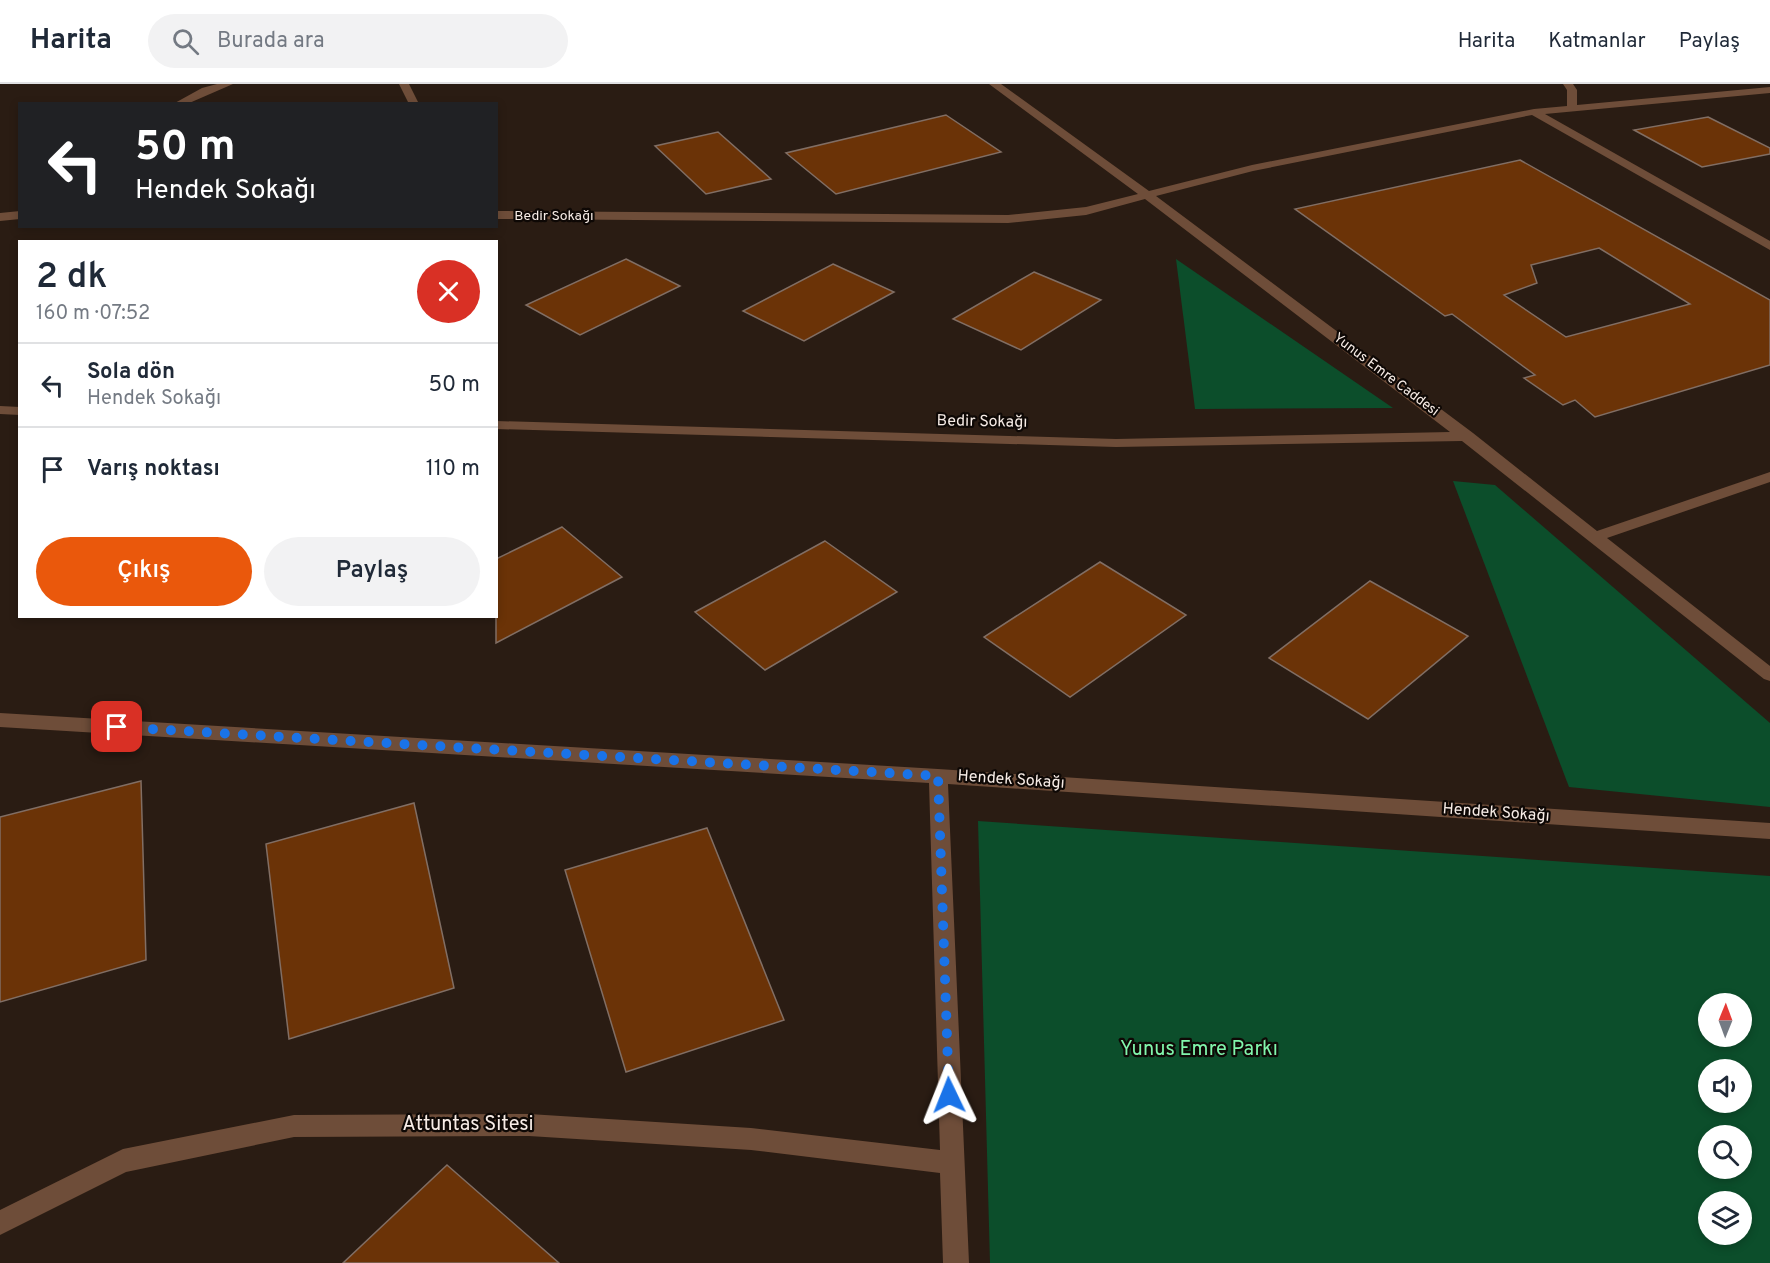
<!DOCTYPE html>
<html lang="tr">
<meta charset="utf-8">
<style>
body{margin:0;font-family:Overpass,sans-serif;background:#f2f2f3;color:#1f2937;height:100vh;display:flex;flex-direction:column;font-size:22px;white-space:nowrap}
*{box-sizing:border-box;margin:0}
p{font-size:20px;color:#747a83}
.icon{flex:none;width:33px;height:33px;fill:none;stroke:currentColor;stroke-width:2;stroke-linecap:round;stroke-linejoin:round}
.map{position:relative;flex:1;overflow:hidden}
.panel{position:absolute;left:18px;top:156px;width:480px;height:378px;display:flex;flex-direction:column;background:#fff;border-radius:0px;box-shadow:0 3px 9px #0003}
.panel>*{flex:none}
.banner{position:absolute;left:18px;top:18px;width:480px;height:126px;border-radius:0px;box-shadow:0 3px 9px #0003;background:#202124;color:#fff;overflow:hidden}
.needle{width:39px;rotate:1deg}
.fabs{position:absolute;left:1698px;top:909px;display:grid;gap:12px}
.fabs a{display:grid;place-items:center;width:54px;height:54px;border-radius:50%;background:#fff;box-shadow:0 3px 9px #0003;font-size:30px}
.pin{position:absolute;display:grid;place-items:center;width:51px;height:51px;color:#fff;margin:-26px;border-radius:12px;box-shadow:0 3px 9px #0006}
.me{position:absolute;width:66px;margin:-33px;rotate:358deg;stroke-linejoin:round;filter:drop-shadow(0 0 4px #0008)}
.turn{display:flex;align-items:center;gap:21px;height:126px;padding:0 18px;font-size:27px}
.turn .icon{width:78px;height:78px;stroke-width:2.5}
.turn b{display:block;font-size:42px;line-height:51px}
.round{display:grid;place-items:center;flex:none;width:63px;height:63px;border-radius:32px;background:#f2f2f3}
.summary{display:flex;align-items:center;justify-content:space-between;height:102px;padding:0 18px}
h1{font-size:36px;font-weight:600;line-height:45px}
.primary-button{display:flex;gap:12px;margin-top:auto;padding:12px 18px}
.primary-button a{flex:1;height:69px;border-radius:36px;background:#ea580c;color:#fff;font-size:24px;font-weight:600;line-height:69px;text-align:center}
.primary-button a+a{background:#f2f2f3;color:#1f2937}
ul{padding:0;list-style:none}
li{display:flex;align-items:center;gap:18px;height:84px;padding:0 18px;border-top:2px solid #e0e1e3}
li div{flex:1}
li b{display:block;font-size:22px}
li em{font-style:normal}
header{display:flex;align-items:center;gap:36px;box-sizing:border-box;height:84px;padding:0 30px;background:#fff;border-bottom:2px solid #e0e1e3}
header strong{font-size:28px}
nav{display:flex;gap:33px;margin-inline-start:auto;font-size:21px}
.search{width:420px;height:54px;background:#f2f2f3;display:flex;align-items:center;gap:15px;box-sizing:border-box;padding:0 21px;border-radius:33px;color:#747a83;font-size:22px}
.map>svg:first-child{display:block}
</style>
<header>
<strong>Harita</strong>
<div class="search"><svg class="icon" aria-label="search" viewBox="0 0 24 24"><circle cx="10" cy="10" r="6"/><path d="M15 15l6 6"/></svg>Burada ara</div>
<nav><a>Harita</a><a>Katmanlar</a><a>Paylaş</a></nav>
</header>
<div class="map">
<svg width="1770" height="1179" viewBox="0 0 1770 1179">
<rect width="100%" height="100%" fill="#2a1c13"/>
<g fill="#0c4e2b" fill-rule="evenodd">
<path d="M1176 175 1393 324 1195 325Z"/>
<path d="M1453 397 1495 401 1770 639V723L1569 703Z"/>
<path d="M978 737 1770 792V1179H990ZM1708 920H1742V952H1708ZM1708 986H1742V1018H1708ZM1708 1052H1742V1084H1708ZM1708 1118H1742V1150H1708Z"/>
</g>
<g fill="#6b3307" stroke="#816e64" stroke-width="1.5" fill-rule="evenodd">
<path d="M946 31 1001 68 836 110 786 69Z"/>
<path d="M1708 33 1770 64V70L1702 83 1634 46Z"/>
<path d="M718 48 771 95 706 110 655 62Z"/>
<path d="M1520 76 1770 216V281L1595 333 1575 316 1563 321 1524 294 1535 291 1452 230 1445 232 1295 125ZM1599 164 1690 220 1566 253 1504 211 1537 199 1531 181Z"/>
<path d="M626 175 680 202 580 251 526 221Z"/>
<path d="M833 180 894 208 804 257 743 227Z"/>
<path d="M1034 188 1101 216 1021 266 953 235Z"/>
<path d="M562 443 622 493 496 559V475Z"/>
<path d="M825 457 897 508 765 586 695 528Z"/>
<path d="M1100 478 1186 531 1070 613 984 553Z"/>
<path d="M1370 497 1468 552 1368 635 1269 574Z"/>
<path d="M141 697 146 876 0 918V733Z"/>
<path d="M414 719 454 904 289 955 266 760Z"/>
<path d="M707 744 784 936 626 988 565 786Z"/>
<path d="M447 1081 559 1179H343Z"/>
</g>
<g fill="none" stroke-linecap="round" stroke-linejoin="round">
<g fill="#6e4d39" fill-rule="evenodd">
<path d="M217 0H233L187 20H173L202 4Z"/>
<path d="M399 0H409L419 20H409Z"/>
<path d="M989 0H1001L1149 107 1252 81 1534 25 1567 22V6L1563 0H1573L1577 6V21L1770 3V9L1545 30 1770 157V166L1532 31 1253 87 1156 112 1473 349 1597 447 1770 388V398L1607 454 1770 582V597L1764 595 1462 357 1116 363 496 345V337L1116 355 1450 348 1145 115 1086 131 1008 139 496 135V127L1008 131 1086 123 1138 110Z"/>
<path d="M20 127V135L0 137V129Z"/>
<path d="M0 322 20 323V331L0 330Z"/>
<path d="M0 629 938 685 1770 739V755L948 700 969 1179H943L940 1089 751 1066 529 1052 294 1053 126 1088 0 1151V1126L123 1065 294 1031 529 1030 751 1044 940 1066 929 699 0 643Z"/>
</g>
</g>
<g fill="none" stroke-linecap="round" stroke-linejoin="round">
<path stroke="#1a73e8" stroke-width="10" stroke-dasharray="0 18" d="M117 643 938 692 949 1011"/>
</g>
<g text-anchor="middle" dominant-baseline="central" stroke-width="4.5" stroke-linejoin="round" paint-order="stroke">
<g font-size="14" fill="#f7ece6" stroke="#0e0805">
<text x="554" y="132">Bedir Sokağı</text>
<text transform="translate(1386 291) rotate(37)">Yunus Emre Caddesi</text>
</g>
<g font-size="16" fill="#f7ece6" stroke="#0e0805">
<text transform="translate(982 338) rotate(1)">Bedir Sokağı</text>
<text transform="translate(1011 696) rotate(4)">Hendek Sokağı</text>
<text transform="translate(1496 729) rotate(4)">Hendek Sokağı</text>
</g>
<g font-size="20" fill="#81f6ac" stroke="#0e0805">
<text x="1199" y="966">Yunus Emre Parkı</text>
</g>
<g font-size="20" fill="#f7ece6" stroke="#0e0805">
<text x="468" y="1041">Attuntas Sitesi</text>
</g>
</g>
</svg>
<div class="fabs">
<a><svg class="needle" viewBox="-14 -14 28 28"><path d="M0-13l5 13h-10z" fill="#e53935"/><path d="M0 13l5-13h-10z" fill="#747a83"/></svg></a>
<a><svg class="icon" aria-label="sound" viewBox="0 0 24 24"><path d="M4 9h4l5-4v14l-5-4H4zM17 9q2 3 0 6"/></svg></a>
<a><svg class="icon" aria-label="search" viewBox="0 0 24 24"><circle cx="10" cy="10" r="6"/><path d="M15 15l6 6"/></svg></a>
<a><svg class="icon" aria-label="layers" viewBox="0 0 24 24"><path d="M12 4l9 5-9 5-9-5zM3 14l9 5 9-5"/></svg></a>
</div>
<div class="pin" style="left:117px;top:643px;background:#d93025"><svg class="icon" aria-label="arrive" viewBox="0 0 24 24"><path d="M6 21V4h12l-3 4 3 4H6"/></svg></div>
<svg class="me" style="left:949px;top:1011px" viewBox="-20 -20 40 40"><path d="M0-17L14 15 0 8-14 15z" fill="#1a73e8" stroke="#fff" stroke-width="4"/></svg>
<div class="banner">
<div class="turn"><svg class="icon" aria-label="left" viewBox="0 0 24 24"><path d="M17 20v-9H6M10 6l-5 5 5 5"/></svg><div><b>50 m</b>Hendek Sokağı</div></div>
</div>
<section class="panel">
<div class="summary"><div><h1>2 dk</h1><p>160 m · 07:52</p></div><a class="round" style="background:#d93025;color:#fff"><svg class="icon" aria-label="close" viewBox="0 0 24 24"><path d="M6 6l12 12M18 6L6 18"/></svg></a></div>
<ul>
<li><svg class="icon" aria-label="left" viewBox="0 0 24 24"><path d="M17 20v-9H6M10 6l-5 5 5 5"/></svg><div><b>Sola dön</b><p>Hendek Sokağı</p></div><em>50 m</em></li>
<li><svg class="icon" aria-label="arrive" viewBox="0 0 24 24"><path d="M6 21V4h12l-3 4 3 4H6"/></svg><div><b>Varış noktası</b></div><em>110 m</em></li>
</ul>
<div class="primary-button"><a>Çıkış</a><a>Paylaş</a></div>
</section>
</div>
